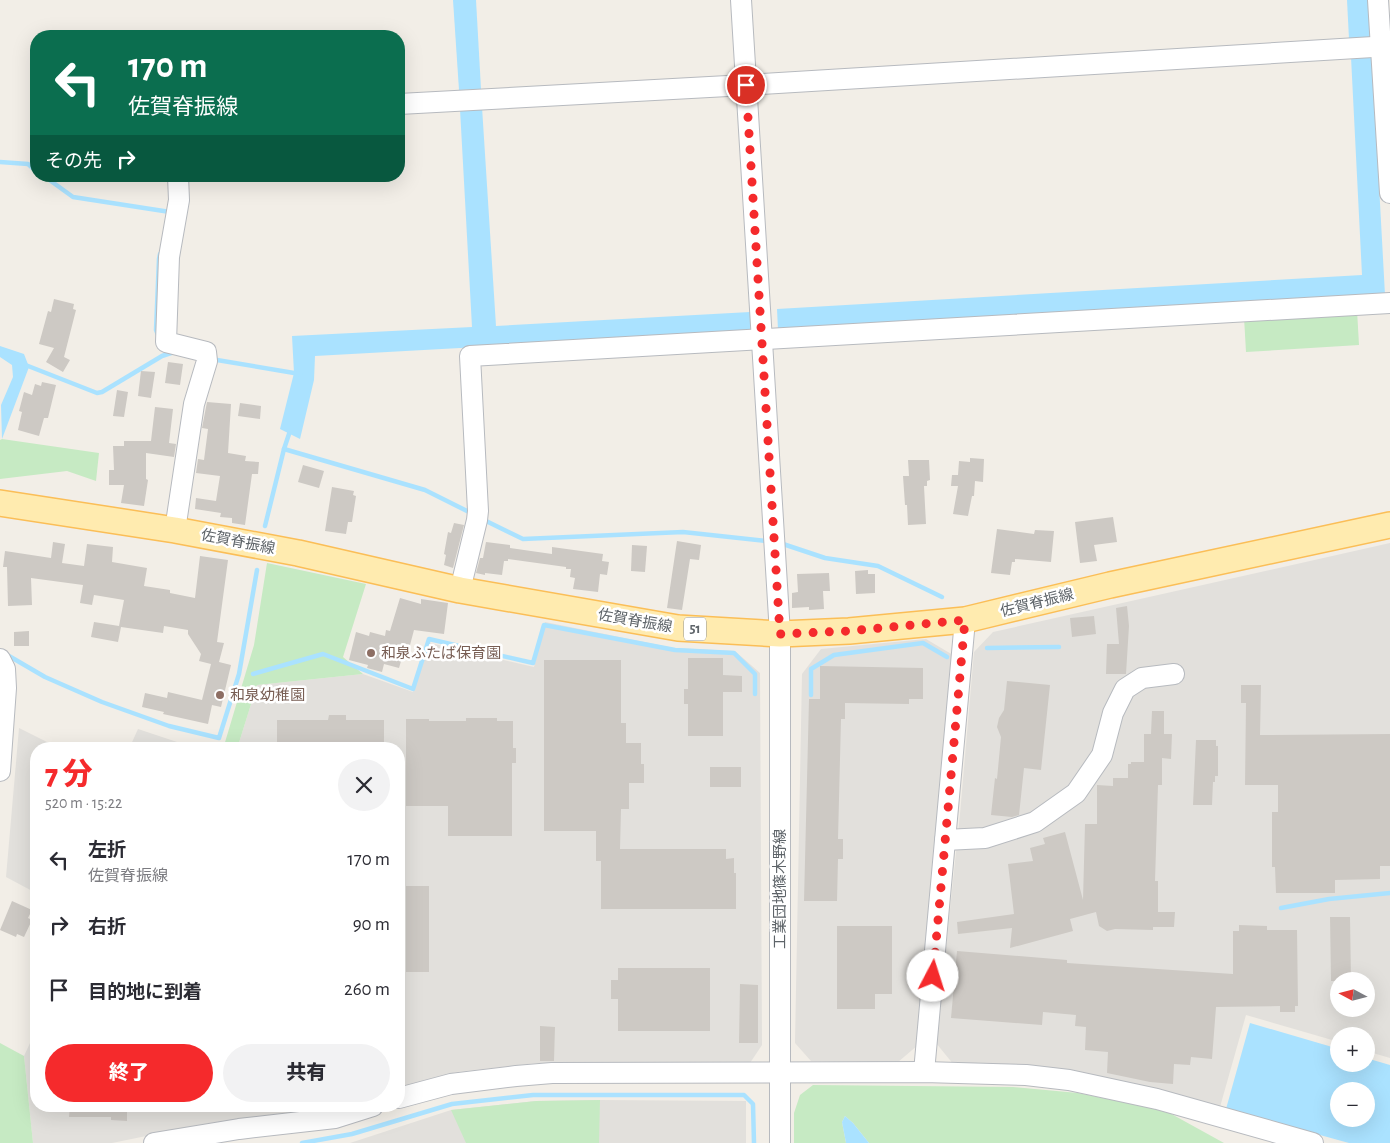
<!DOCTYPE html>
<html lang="ja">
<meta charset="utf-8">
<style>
body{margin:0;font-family:"Alegreya Sans","Noto Sans JP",sans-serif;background:#f2f2f3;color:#2b2b33;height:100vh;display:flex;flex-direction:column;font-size:19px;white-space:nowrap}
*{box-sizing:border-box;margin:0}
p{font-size:16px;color:#7c7c81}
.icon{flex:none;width:28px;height:28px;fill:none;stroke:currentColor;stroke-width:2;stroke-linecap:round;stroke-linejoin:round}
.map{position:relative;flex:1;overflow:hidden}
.sheet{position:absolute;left:30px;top:742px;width:375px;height:370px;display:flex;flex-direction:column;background:#fff;border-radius:20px;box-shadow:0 5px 20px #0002}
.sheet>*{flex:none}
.top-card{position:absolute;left:30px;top:30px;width:375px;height:152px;border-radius:20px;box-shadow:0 5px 20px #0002;background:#0b6e4f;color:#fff;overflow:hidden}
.needle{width:32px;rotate:277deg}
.tools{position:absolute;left:1330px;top:972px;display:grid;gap:10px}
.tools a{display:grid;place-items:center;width:45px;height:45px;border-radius:50%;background:#fff;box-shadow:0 5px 20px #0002;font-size:25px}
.pin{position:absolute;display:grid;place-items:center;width:42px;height:42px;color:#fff;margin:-21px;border:2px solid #fff;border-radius:50%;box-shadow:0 1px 5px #0007}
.me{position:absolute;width:55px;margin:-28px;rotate:5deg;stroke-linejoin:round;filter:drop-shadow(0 0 4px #0008)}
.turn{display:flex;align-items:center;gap:18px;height:105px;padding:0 15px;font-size:22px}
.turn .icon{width:65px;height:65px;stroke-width:2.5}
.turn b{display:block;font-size:35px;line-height:42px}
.then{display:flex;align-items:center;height:48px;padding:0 15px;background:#0003;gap:10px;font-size:19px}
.round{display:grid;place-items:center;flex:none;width:52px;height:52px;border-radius:26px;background:#f2f2f3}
.headline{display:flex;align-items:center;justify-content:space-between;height:85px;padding:0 15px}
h1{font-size:30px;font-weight:800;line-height:38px;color:#f52a2c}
.primary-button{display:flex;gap:10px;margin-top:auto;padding:10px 15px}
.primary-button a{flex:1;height:58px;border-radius:30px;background:#f52a2c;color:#fff;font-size:20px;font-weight:800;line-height:58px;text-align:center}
.primary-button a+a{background:#f2f2f3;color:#2b2b33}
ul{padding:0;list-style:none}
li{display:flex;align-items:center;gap:15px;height:65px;padding:0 15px}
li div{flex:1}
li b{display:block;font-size:19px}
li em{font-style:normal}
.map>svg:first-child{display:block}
</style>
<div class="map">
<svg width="1390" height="1143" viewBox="0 0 1390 1143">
<rect width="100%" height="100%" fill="#f2eee7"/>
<g fill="#e2e0dc" fill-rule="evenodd">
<path d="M1390 543V1058L1366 1051V1036H1339V1042L1246 1015 1220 1107 954 1065 936 1043 960 814 974 652 993 632ZM1339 981H1366V1009H1339Z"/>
<path d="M545 622 674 648 735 651 760 673 762 1045 748 1066 536 1063 456 1072 399 1088V749H237L257 685 363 674 413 692 430 643 534 667Z"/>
<path d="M926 639 953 655 918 1045 898 1062 811 1061 795 1043 802 674 821 649Z"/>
<path d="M19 728 61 749H36V893L6 877Z"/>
<path d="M138 729 198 749H129Z"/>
<path d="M36 1030V1106H342L335 1108 210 1123 112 1143H33L24 1056Z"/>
<path d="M600 1100 746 1101V1143H350L451 1110 536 1101Z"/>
</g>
<g fill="#c6eac3">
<path d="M1357 310 1359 345 1246 352 1244 317Z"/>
<path d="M2 439 99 453 96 481 67 471 0 479V440Z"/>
<path d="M267 563 366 584 343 657 363 674 257 685 237 749H223L254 645Z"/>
<path d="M0 1043 24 1056 33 1143H0Z"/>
<path d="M813 1085 1013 1087 1078 1093 1166 1111 1224 1143H869L853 1123 845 1116 842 1122 846 1143H794V1113L800 1095Z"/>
<path d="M600 1100 599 1143H466L451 1110 536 1101Z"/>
</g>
<g fill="#aae2ff" fill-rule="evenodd">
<path d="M453 0H476L481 89 459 90Z"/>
<path d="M1347 0H1369L1371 38 1349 39Z"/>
<path d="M1372 56 1385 295 778 330 777 309 1362 275 1351 57Z"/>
<path d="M482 107 496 326 750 312V332L315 356 314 380 300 439 280 429 294 373 292 336 472 327 460 109Z"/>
<path d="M0 346 24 354 29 367 2 439 1 405 13 377 12 365 0 357Z"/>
<path d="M1250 1023 1339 1049V1064H1366V1058L1390 1065V1143H1349L1226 1109ZM1339 1091H1366V1119H1339Z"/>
<path d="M845 1116 853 1123 869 1143H846L842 1122Z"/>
</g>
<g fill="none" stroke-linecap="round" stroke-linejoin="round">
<g stroke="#aae2ff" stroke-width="4.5">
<path d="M0 162 28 164 36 171"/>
<path d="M44 176 73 197 170 212 169 214"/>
<path d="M158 335 156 330 159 259 160 254"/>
<path d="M211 359 300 374"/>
<path d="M23 364 97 393 102 392 162 356 174 352"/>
<path d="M284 449 425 490 473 514"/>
<path d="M482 519 523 539 683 532 766 541"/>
<path d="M265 526 284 449 291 428"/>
<path d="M783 544 825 558 878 566 942 597"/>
<path d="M987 648 1059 647"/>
<path d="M5 658 9 656 45 677 102 702 169 726 219 738 239 674 257 570"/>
<path d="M253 674 323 654 413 689 429 639 533 663 544 625 675 650 734 653 755 674V694"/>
<path d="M811 695V669L834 655 923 643 947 657"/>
<path d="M1281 908 1329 899 1390 893"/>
<path d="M302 1143 352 1134 452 1104 533 1095H744L753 1104 754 1143"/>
</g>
</g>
<g fill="#cdc9c4">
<path d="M54 299 74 304 73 309 76 310 64 357 70 360 63 372 46 362 54 348 39 344 48 311 51 312Z"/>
<path d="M168 362 183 364 180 385 165 383Z"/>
<path d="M141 371 155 372 151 398 138 396Z"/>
<path d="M42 382 56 385 48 418H44L39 436 18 430 22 412 19 411 24 392 32 395 35 384 41 386Z"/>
<path d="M117 390 128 392 124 417 113 416Z"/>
<path d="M207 402 231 404 228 453 246 456 245 461 259 462 258 474H252L245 525 232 523V518L220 517 221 513 195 509 196 498 216 501 220 476 196 473 198 459 204 460 208 429 202 428Z"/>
<path d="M240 403 261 406 260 419 238 416Z"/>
<path d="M155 407 173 409 169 443 176 444 174 457 146 453V479L148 480 144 506 121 503 124 485H109V470H114L113 446H124V441H151Z"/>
<path d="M970 458 984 459 983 482 975 481 974 496H972L968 516 953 514 958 486H951L952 475H958L959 461 970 462Z"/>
<path d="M908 460H929L930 480 927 481V486H924L926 524 908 525 907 505H905L903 476H909Z"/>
<path d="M303 465 324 471 319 488 298 482Z"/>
<path d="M332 487 354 491 353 495 356 496 352 522H348L346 534 325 531Z"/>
<path d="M1113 517 1117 542 1094 545 1097 561 1080 563 1075 522Z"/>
<path d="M454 523 464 525 453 568 444 565 446 555 444 554 448 532 451 533Z"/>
<path d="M997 529 1034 534 1035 530 1054 531 1051 562 1015 559V562H1012L1010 575 991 573Z"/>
<path d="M677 541 701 545 699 560 690 559 682 610 667 608Z"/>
<path d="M53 542 65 544 62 563 84 566 87 544 113 547 112 562 147 568 144 586 170 590V593L195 598 200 556 228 560 217 642 224 643 219 662 231 665 221 707 212 705 208 724 163 714 164 712 142 707 145 693 167 698 168 692 202 700 211 664 199 661 201 654 188 634V630L164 626 163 633 121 627 118 642 91 637 94 622 119 626 124 600 94 595 92 605 80 603 83 585 31 578 32 605 8 606 7 567H3L5 551 51 558Z"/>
<path d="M486 542 510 545V548L552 554V547L603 554 602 561 609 562 607 575 600 574 598 592 573 589 575 578 570 577 571 569H566V567L508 559V561H504L502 575 485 573V575L476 573 480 558H483Z"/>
<path d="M632 545 647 546 645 572 631 571Z"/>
<path d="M868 570V574H875V593L856 594 855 571Z"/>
<path d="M829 573 830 591H823L824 609 809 610V607L792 608V593L798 592 797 574Z"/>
<path d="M400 598 421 604V599L448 603 444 634 414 630 410 645 406 644 399 668 384 664 382 672 367 668 368 665 349 660 356 632 369 636 370 632 385 636 386 630 390 631Z"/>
<path d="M1127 606 1129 626 1126 674H1106L1107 644H1119L1116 608Z"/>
<path d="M1094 616 1096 634 1072 637 1070 618Z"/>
<path d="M29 631V646H14V632Z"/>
<path d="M688 658H723V675L742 676V692H723V736H688V704H684V689H688Z"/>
<path d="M544 660H621V723H626V743H641V764H644V783H629V809H621L620 849H726V859L734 858V873H736V909H601V861H596V831H544Z"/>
<path d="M820 666 923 668V699H909V704L845 703V719H841L838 839H843V859H838L837 901H804L809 699H820Z"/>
<path d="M1007 681 1050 685 1041 770 1024 768 1019 815 1012 817 991 815 995 778 997 779 1001 737 997 727 999 718 1004 710Z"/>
<path d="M1241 685H1261L1260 735 1390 734V866H1380V879L1335 880V893H1276L1275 867H1272V812H1278V785H1245L1246 703H1241Z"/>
<path d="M1152 711H1164V734H1172L1171 759 1162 758V785H1158L1155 881H1158V912H1175L1174 927H1153V930L1115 929 1107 931 1099 926 1096 912 1070 919 1073 931 1010 948 1012 928 958 934 957 922 1014 914 1008 864 1033 861 1030 848 1045 844 1043 838 1065 832 1083 900 1085 824H1097V785L1113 786V778H1128V764H1131V762H1144V734H1151Z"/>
<path d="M329 715H346V720H384V749H277V720H328Z"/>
<path d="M466 718H497V721H513V748H516V763H512V836H448V806H406V719H429V721H466Z"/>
<path d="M1196 740H1216V746H1218V776H1215V782H1213L1212 805H1193Z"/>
<rect x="710" y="767" width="31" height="20"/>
<rect x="406" y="886" width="23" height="86"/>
<path d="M12 901 32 910 28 918 32 920 24 937 17 934 16 937 0 930Z"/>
<path d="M1330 917H1350L1351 981H1331Z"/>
<path d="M1239 925 1267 926V930H1297L1298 1006H1295V1012H1280V1006L1216 1007 1212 1059 1191 1057 1190 1065 1174 1064 1173 1084 1150 1082 1107 1073 1108 1052 1085 1050 1086 1027 1075 1026 1076 1015 1043 1012 1042 1025 951 1018 957 951 1067 960V963L1233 974V931H1239Z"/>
<path d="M837 926H892V994H875V1009H837Z"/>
<path d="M618 968H710V1031H618V999H611V980H618Z"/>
<path d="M740 984 758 985V1043H739Z"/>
<path d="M540 1026 555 1027 554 1061H540Z"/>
<path d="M70 1106H127V1121L111 1120V1117H69Z"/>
</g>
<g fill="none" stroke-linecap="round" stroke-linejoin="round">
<defs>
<g id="minor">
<path d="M741 0 780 634V1143"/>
<path d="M1378 0 1390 193"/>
<path d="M399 104 746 85 1390 46"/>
<path d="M175 530 194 404 207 361 206 352 166 342 169 257 179 200 178 176"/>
<path d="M460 590 477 520 478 511 470 356 1390 303"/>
<path d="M0 659 5 669 6 688 0 771"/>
<path d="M945 840 985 838 1035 822 1076 793 1102 755 1113 713 1125 689 1142 678 1174 674"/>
<path d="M924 1072 965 620"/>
<path d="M399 1098 451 1084 516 1076 552 1073 924 1072 1026 1075 1069 1080 1157 1099 1313 1143"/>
<path d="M154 1143 239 1129 335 1118 373 1106"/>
</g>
<path id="major" d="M0 503 175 530 298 553 460 590 678 628 780 634 849 631 965 620 1110 585 1390 525"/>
</defs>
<use href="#minor" stroke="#b7babf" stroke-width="22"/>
<use href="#major" stroke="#fbbe57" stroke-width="28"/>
<use href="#minor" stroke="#fff" stroke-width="20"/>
<use href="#major" stroke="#ffebaf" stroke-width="25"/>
</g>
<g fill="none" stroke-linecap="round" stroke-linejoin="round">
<path stroke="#f52a2c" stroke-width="9" stroke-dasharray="0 16.2" d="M746 85 780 634 849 631 965 620 933 976"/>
</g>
<g fill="#8d6e63" stroke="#fff" stroke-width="2">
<circle cx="371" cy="653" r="5"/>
<circle cx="220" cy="695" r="5"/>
</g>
<g text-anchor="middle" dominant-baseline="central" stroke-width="5" stroke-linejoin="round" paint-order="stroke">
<rect fill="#fff" stroke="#8e9296" stroke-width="1" x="684" y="617.5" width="22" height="23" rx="4"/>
<g font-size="14" font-weight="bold" fill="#5e6469">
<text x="695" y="629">51</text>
</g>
<g font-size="15" fill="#5e6469" stroke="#fff">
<text transform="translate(238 542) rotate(11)">佐賀脊振線</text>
<text transform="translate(1037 603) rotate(-14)">佐賀脊振線</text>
<text transform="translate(635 621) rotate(10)">佐賀脊振線</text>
<text transform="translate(780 889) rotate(-90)">工業団地篠木野線</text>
</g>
<g font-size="15" fill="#785e54" stroke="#fff" text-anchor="start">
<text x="381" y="653">和泉ふたば保育園</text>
<text x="230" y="695">和泉幼稚園</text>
</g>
</g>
</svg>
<div class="tools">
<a><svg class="needle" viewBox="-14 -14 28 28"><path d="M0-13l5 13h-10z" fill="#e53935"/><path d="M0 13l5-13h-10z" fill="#7c7c81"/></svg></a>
<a>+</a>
<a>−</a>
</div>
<div class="pin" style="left:746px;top:85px;background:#d93025"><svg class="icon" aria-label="arrive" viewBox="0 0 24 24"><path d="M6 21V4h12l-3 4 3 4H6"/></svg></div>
<svg class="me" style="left:933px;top:976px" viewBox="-20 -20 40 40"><circle r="19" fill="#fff"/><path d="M0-13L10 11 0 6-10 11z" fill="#f52a2c"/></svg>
<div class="top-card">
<div class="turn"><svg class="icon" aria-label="left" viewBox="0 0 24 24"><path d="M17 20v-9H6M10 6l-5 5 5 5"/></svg><div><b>170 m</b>佐賀脊振線</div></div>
<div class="then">その先<svg class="icon" aria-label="right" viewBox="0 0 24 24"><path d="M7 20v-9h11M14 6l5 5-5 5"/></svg></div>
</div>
<section class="sheet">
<div class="headline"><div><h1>7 分</h1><p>520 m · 15:22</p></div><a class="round"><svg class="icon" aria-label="close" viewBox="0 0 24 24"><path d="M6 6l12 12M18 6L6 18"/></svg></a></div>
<ul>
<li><svg class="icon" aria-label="left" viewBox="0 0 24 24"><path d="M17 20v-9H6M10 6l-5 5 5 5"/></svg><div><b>左折</b><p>佐賀脊振線</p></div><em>170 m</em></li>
<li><svg class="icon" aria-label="right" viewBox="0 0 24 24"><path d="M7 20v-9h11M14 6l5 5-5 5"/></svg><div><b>右折</b></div><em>90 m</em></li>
<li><svg class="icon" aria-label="arrive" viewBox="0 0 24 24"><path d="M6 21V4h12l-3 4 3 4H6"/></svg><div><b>目的地に到着</b></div><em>260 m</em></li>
</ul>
<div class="primary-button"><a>終了</a><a>共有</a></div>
</section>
</div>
